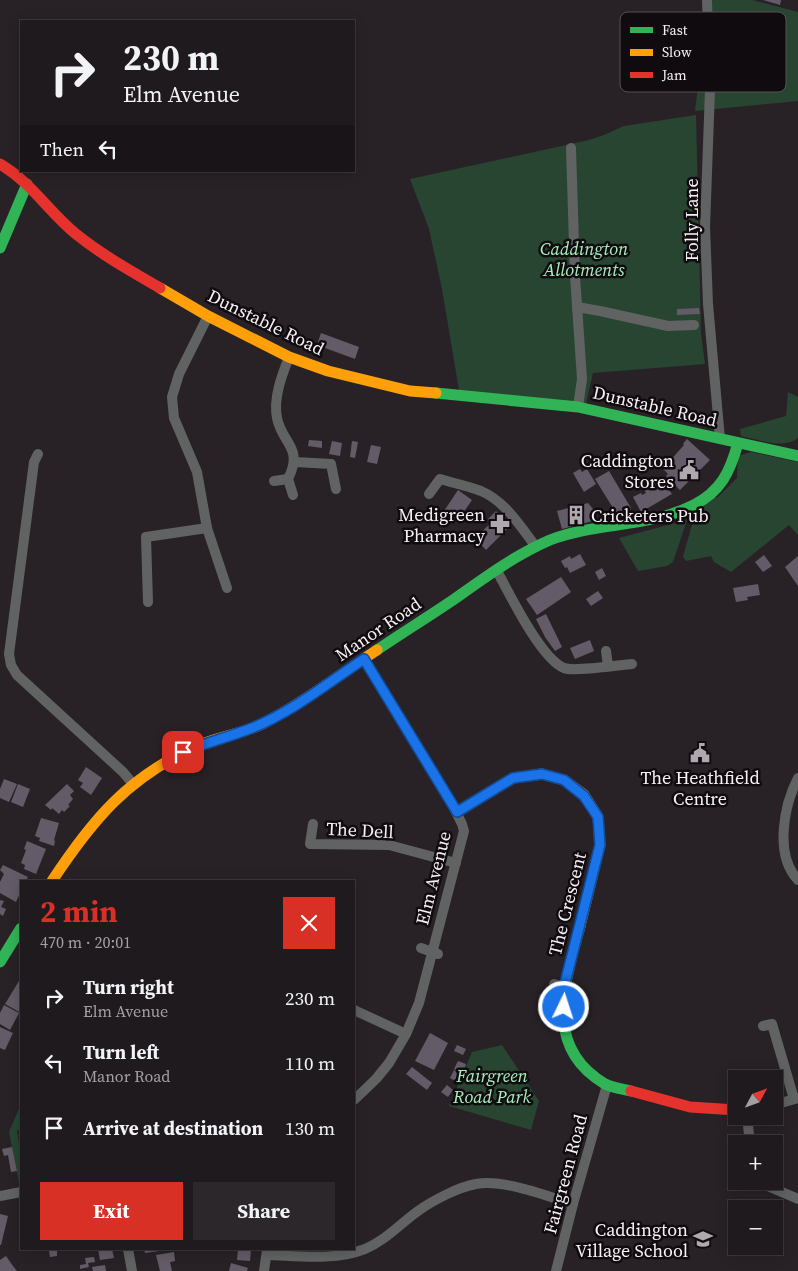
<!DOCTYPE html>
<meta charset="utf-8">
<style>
body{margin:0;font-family:"Source Serif 4",serif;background:#2b272a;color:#f1f3f6;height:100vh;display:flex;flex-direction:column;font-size:19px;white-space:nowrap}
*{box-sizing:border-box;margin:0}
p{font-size:16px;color:#a1a1a4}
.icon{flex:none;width:28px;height:28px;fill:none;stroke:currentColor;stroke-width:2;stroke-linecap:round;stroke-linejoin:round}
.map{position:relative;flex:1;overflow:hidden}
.sheet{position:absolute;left:20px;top:880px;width:335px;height:370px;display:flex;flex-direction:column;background:#1e1a1d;border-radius:0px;box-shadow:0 2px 12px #0003,0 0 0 1px #3c383b}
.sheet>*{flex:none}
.hud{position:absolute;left:20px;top:20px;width:335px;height:152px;border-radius:0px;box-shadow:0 2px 12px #0003,0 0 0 1px #3c383b;background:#1e1a1d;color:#f1f3f6;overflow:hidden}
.needle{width:32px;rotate:49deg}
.fabs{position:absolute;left:728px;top:1070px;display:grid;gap:10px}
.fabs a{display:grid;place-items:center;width:55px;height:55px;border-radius:0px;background:#1e1a1d;box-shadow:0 2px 12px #0003,0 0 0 1px #3c383b;font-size:25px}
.pin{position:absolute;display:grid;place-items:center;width:42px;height:42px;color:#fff;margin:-21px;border-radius:10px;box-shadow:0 2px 8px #0006}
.me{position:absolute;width:55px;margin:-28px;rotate:4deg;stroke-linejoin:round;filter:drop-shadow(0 0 4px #0008)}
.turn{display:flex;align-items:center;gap:18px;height:105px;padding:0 20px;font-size:22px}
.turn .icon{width:65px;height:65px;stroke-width:2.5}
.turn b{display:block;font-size:35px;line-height:42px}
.then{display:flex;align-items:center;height:48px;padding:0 20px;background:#0003;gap:10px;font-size:19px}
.round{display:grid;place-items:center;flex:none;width:52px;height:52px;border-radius:0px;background:#2b272a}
.headline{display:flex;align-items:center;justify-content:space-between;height:85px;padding:0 20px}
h1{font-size:30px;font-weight:700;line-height:38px;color:#d93025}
.primary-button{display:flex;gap:10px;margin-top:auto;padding:10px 20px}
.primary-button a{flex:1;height:58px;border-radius:0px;background:#d93025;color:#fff;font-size:20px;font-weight:700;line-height:58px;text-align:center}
.primary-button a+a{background:#2b272a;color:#f1f3f6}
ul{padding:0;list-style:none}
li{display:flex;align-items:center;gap:15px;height:65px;padding:0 20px}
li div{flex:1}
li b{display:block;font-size:19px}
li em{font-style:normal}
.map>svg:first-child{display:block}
</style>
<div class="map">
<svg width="798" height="1271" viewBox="0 0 798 1271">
<rect width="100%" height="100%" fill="#282227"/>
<g fill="#284531">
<path d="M709 0H752L798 12V101L695 111Z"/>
<path d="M696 115 701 334 705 364 593 373 586 404 460 396 442 289 429 229 410 179 589 140 604 135 624 126Z"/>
<path d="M788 392 798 397V438C783 450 757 439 741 436L740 429 786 416Z"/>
<path d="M751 452 798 462V535L789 525 731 572 714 562 711 556 686 561 683 557C684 553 696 510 698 507 701 503 707 499 710 496L717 498 737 478 738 456Z"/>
<path d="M687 520 673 562 667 566 638 571 619 538Z"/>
<path d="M502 1045 539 1101 531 1130 449 1106 472 1052Z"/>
<path d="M21 1104V1128L17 1131 21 1156V1183H19L9 1132Z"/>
</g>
<g fill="#635c68">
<path d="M763 0H781L780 5Z"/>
<path d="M699 308 700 314 677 315V309Z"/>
<path d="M321 333 359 347 355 359 317 345Z"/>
<path d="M687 439 710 460 680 490 666 476 668 474 661 467 666 461 668 463 684 445 683 444Z"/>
<path d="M309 440 322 441V448L308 446Z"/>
<path d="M332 441 342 443 340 456 329 454Z"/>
<path d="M352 441 358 442 355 458 350 457Z"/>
<path d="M371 445 381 447 377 464 367 462Z"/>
<path d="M580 469 582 472 587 469 596 484 584 492 573 473Z"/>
<path d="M609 471 631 508 618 516 595 479Z"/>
<path d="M655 481 661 485 664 483 672 494 641 512 633 497 641 493 642 495 646 493 643 488Z"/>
<path d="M458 490 472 500 456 523 442 514Z"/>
<path d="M588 503 593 509 596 520 562 529 557 511Z"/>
<path d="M496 511 510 526 486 550 475 538 491 523 488 519Z"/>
<path d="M580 554 586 565 570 573 567 567 565 568 561 561 570 556 571 559Z"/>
<path d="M764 555 772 566 763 572 755 562Z"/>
<path d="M798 556V586L785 567Z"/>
<path d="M602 568 606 576 599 580 595 572Z"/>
<path d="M561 577 571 592 537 615 526 599Z"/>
<path d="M758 584 760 595 747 597 748 600 736 602 733 588Z"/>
<path d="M598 591 603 598 591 606 586 599Z"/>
<path d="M546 614 562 647 555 651 545 637 536 619Z"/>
<path d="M590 640 594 651 575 659 570 648Z"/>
<path d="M86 767 102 778 91 795 80 787 83 783 78 780Z"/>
<path d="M4 779 17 784 9 802 0 798V789Z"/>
<path d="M18 784 30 789 23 807 11 802Z"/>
<path d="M67 784 74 791 70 795 73 799 68 805 70 806 64 812 62 810 59 814 52 808 51 810 45 805Z"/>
<path d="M41 818 59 823 54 840 55 841 54 846 39 841 40 838 35 836Z"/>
<path d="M27 841 46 849 36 874 24 869 25 865 21 863 26 850 24 849Z"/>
<path d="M3 865 28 877 26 881H21V891L16 902 0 893V882L4 874 0 870Z"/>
<path d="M0 900 4 901 1 907 6 909 3 916 0 914Z"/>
<path d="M19 981 21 983V1013L5 1004Z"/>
<path d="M4 1005 19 1013 10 1030 0 1024V1013Z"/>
<path d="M0 1027 13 1033 5 1050 0 1048Z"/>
<path d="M430 1033 448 1043 434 1070 415 1061Z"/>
<path d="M457 1045 466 1049 463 1055 454 1051Z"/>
<path d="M458 1061 466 1064 463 1073 454 1069Z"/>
<path d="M412 1067 432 1083 427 1090 406 1074Z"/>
<path d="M454 1070 462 1074 457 1082 450 1078Z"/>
<path d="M447 1085 453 1090 448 1097 441 1092Z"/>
<path d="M12 1147 17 1171 11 1172 8 1155 4 1156 2 1149Z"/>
<path d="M0 1214 8 1216 1 1245H0Z"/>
<path d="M98 1249H112L114 1258 100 1260Z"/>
<path d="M144 1249H166V1250L145 1253Z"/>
<path d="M238 1249H251L250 1261 237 1260Z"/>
<path d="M57 1250V1256L50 1257 49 1251Z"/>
<path d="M174 1252 175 1261 170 1262 172 1271H160L156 1255Z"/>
<path d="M6 1256 13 1266 17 1271H0V1260Z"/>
<path d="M94 1257 95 1262 88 1263 89 1267 80 1269V1265L86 1264 85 1258Z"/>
<path d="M231 1263 248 1268 247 1271H229Z"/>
<path d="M105 1265 106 1271H93L92 1267Z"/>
</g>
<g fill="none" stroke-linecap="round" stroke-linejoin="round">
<g stroke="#616262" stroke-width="10">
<path d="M707 0 710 90 705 227 708 304 720 439"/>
<path d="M571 148 575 276 582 379 578 407"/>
<path d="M577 307 600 311 668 326 694 325"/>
<path d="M208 316 179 374 172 397 174 418 197 472 207 528 227 588"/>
<path d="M289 357C282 375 273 398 277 418 282 444 304 447 288 479L293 495"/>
<path d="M38 454 34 462 9 654 11 665 17 675 123 772 133 784"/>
<path d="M295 462 331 464 336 489"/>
<path d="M274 481 288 479"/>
<path d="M429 494 440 479C453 483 468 486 481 491 505 501 521 527 536 547"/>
<path d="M497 571C509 593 541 659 564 668 574 672 619 665 632 664"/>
<path d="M148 602 146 537 207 528"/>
<path d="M606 651 608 666"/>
<path d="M798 778C784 805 774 855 798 880"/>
<path d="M313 824 310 844 389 845 456 863"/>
<path d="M421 948 438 954"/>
<path d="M554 984 575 990"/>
<path d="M354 1010 406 1034"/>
<path d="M763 1026 772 1024 794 1099"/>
<path d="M354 1100 376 1079 389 1063 406 1034 419 1003 464 831 462 824 451 802 364 659"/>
<path d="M774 1105 798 1098"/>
<path d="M747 1116 750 1144"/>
<path d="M761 1181 763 1184 798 1199"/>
<path d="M0 1196 21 1192"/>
<path d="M128 1249 132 1271"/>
<path d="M267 1255C299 1256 334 1261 365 1249 386 1240 400 1224 418 1211 432 1201 458 1187 476 1184 504 1179 546 1196 573 1204"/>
<path d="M264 1271 267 1250"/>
<path d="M556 1271 573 1204 607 1085"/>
</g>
<g stroke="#30b455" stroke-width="11">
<path d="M0 248 27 184"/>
<path d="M436 393 578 407 798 456"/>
<path d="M377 650C402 633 428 617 453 600 484 578 515 555 550 540 596 522 649 528 694 505 721 491 730 472 738 443"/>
<path d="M580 926C565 983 542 1047 605 1084 613 1088 623 1089 631 1091"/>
<path d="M0 962 21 928"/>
</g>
<g stroke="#ff9f0a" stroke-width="11">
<path d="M160 288 208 316 289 357 328 371 410 391 436 393"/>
<path d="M457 812 513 778 542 774 564 780 584 795 598 817 600 845 580 926"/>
<path d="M52 881C93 819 128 777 197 746 218 737 241 734 262 724 302 704 339 675 377 650"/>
</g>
<g stroke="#e5322d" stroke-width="11">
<path d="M0 164C31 182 49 212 76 234 102 255 131 271 160 288"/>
<path d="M631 1091 690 1107 736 1110"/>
</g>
</g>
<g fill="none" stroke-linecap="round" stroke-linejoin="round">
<defs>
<path id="route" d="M183 752C205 743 229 737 252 728 292 712 328 683 364 659L457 812 513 778 542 774 564 780 584 796 598 817 600 845 564 987V1007"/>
</defs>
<use href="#route" stroke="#114b97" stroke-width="12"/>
<use href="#route" stroke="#1a73e8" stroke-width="9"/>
</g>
<defs>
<symbol id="civic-bare" viewBox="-9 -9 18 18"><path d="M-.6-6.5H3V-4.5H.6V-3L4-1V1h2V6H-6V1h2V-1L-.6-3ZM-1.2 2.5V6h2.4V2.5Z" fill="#afa8ae" stroke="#100b0f" stroke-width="2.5" paint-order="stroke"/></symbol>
<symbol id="building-bare" viewBox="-9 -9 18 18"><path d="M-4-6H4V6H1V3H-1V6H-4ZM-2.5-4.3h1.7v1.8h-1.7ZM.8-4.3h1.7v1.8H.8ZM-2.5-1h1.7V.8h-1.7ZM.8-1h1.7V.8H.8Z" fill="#afa8ae" stroke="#100b0f" stroke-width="2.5" paint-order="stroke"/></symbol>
<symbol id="pharmacy-bare" viewBox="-9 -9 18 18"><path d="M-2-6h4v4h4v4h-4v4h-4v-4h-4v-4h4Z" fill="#afa8ae" stroke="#100b0f" stroke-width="2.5" paint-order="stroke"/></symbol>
<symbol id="school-bare" viewBox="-9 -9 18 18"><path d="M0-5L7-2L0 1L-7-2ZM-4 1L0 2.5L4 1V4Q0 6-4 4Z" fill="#afa8ae" stroke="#100b0f" stroke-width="2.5" paint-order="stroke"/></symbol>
</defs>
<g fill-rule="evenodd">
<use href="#civic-bare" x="675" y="456" width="28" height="28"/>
<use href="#building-bare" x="562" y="501" width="28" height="28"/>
<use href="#pharmacy-bare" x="486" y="510" width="28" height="28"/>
<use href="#civic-bare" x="686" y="739" width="28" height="28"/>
<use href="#school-bare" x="689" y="1225" width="28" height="28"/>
</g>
<g text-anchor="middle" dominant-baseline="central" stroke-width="5" stroke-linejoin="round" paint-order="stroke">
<g font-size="18" fill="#f8f0f7" stroke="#100b0f">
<text transform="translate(691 220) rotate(-90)">Folly Lane</text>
<text transform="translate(266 322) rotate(26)">Dunstable Road</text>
<text transform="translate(655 406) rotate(13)">Dunstable Road</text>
<text transform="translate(378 629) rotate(-34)">Manor Road</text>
<text transform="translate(360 830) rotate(3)">The Dell</text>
<text transform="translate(433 878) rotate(-76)">Elm Avenue</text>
<text transform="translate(567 904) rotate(-76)">The Crescent</text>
<text transform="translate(565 1174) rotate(-75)">Fairgreen Road</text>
</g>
<g font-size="18" font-style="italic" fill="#a7f0bb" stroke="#100b0f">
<text x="584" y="248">Caddington<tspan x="584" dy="21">Allotments</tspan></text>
<text x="492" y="1075">Fairgreen<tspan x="492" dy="21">Road Park</tspan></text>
</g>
<g font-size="18" fill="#f8f0f7" stroke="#100b0f" text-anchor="end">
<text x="674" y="460">Caddington<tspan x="674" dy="21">Stores</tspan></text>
<text x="485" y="514">Medigreen<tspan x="485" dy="21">Pharmacy</tspan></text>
<text x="591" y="515" text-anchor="start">Cricketers Pub</text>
<text x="700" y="777" text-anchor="middle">The Heathfield<tspan x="700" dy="21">Centre</tspan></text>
<text x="688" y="1229">Caddington<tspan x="688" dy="21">Village School</tspan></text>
</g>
</g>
<rect x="620" y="12" width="166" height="80" rx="8" fill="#100b0f" stroke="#565055" stroke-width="1"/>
<rect x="630" y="27" width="23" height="6" fill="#30b455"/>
<rect x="630" y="49" width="23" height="7" fill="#ff9f0a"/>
<rect x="630" y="72" width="23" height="6" fill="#e5322d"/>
<g font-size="14" fill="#f8f0f7">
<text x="662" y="35">Fast</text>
<text x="662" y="57">Slow</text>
<text x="662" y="80">Jam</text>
</g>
</svg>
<div class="fabs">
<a><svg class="needle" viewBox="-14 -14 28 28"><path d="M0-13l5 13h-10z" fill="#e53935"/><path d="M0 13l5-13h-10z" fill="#a1a1a4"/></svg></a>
<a>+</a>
<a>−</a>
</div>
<div class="pin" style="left:183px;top:752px;background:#d93025"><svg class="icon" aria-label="arrive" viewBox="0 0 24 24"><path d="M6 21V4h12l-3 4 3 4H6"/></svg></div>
<svg class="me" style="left:564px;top:1007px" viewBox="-20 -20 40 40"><circle r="17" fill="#1a73e8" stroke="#fff" stroke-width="3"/><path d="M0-11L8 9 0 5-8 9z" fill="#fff"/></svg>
<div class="hud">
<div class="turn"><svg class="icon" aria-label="right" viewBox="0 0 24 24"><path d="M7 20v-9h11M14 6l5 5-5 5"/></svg><div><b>230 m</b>Elm Avenue</div></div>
<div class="then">Then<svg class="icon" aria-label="left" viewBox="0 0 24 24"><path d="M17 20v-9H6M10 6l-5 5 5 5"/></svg></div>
</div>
<section class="sheet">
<div class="headline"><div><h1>2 min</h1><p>470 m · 20:01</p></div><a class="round" style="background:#d93025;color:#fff"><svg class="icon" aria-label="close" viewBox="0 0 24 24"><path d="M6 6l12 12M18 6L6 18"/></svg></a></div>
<ul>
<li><svg class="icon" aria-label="right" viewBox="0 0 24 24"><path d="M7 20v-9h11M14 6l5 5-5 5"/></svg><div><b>Turn right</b><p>Elm Avenue</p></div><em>230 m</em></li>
<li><svg class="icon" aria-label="left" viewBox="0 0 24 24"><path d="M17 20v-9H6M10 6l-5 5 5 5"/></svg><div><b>Turn left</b><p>Manor Road</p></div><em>110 m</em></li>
<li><svg class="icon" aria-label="arrive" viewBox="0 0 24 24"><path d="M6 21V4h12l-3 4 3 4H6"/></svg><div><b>Arrive at destination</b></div><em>130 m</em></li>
</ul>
<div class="primary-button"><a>Exit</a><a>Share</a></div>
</section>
</div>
